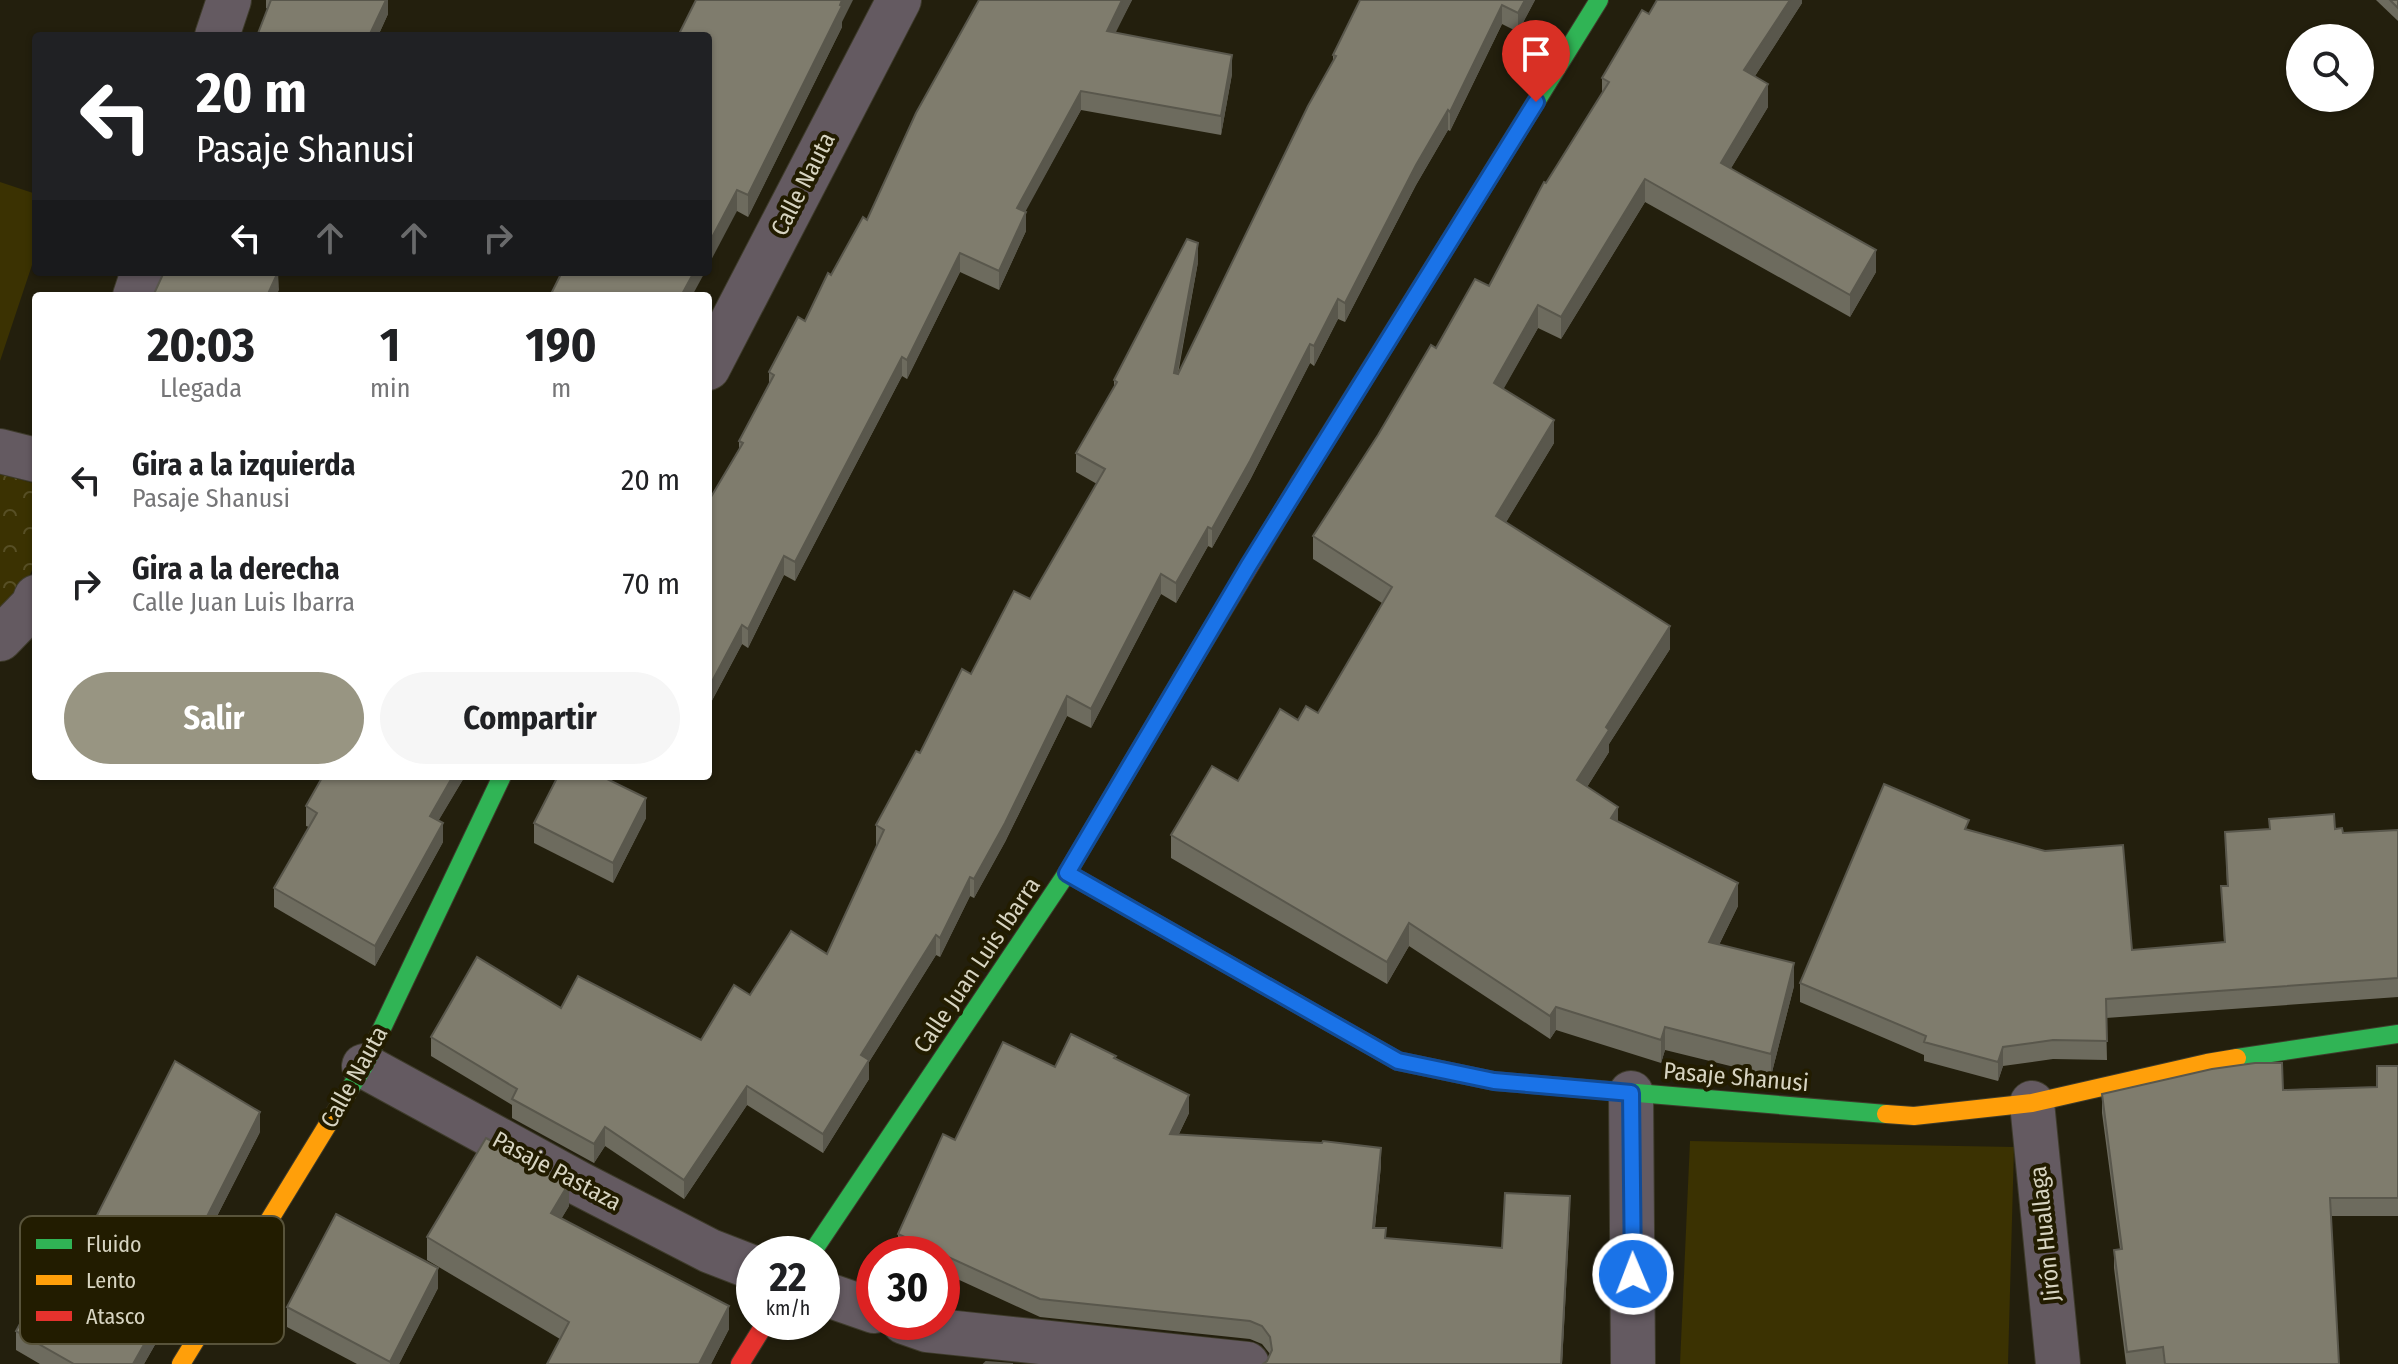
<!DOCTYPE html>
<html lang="es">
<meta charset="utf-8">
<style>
body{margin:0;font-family:"Fira Sans Condensed",sans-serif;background:#f6f6f6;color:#202124;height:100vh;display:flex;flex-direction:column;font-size:30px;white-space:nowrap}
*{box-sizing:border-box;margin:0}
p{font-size:26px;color:#757577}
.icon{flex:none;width:44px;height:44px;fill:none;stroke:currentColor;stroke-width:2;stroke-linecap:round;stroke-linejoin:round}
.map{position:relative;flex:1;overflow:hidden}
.sheet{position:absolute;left:32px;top:292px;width:680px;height:488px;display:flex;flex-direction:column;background:#fff;border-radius:8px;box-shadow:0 2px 6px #0004}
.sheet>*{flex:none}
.guide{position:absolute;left:32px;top:32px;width:680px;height:244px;border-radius:8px;box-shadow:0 2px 6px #0004;background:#202124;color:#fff;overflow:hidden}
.controls{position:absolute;left:2286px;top:24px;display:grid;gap:16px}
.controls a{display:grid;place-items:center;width:88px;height:88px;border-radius:50%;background:#fff;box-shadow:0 2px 6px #0004;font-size:40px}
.speed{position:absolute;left:736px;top:1236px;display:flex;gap:16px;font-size:40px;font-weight:700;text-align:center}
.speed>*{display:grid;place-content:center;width:104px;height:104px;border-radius:50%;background:#fff;box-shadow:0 2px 6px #0004;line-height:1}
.speed small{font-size:20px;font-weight:400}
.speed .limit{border:12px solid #d22;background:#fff;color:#111}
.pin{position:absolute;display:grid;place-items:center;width:68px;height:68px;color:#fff;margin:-82px -34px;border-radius:50% 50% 50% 0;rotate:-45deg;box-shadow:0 0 8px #0007}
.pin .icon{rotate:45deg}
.me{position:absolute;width:88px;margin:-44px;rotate:359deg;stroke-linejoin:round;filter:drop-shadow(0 0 6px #0008)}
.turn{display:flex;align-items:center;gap:28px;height:168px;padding:0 32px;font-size:36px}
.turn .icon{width:104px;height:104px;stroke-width:2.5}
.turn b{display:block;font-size:56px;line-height:68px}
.lanes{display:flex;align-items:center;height:76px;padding:0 32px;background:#0003;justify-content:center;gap:40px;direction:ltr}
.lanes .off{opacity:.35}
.eta{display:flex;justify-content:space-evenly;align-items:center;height:136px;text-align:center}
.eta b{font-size:48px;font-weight:700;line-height:56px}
.cta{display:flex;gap:16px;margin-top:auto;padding:16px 32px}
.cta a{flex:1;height:92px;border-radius:48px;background:#989582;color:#fff;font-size:32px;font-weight:700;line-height:92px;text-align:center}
.cta a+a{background:#f6f6f6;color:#202124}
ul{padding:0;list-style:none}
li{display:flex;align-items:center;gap:24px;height:104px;padding:0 32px}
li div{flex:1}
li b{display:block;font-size:30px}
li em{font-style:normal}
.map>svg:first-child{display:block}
</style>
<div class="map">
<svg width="2398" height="1364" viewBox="0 0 2398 1364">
<defs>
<pattern id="forest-crowns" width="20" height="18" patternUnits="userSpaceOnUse" patternTransform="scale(2)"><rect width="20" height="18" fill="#3b3202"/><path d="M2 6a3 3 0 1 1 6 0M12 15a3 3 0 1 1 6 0" fill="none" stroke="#574f25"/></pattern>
</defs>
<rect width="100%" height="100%" fill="#231f0d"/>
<g fill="#3b3202">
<path d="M0 182 36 194V253L0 361Z"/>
<path d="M1690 1141 2014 1147 2008 1364H1680Z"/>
</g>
<path fill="url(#forest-crowns)" d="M0 474 36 484V561L21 595 0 617Z"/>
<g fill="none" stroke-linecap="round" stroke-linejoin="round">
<defs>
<g id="street">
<path d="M217 36 229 0"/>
<path d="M135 296 143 272"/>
<path d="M708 368 899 0"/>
<path d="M0 451 36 460"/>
<path d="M0 639 33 605 36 597"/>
<path d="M364 1066 580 1184 710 1251 754 1268"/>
<path d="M1631 1093 1633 1364"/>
<path d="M2032 1103 2058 1364"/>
<path d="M822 1293 874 1311"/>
<path d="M904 1322 927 1330 1247 1364"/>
</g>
<g id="fast">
<path d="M1449 242 1599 0"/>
<path d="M1067 873 1398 1061 1494 1081 1886 1114"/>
<path d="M2237 1058 2398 1034"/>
<path d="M341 1103 364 1066 502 776"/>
<path d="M811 1254 1067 873 1182 678"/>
</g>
<g id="slow">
<path d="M1300 482 1449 242"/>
<path d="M1886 1114 1914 1116 2032 1103 2207 1063 2237 1058"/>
<path d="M181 1364 341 1103"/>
</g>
<g id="jam">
<path d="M1182 678 1300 482"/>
<path d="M740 1364 766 1322"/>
</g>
</defs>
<use href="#street" stroke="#3e3b2b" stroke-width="46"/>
<use href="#fast" stroke="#3e3b2b" stroke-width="20"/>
<use href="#slow" stroke="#3e3b2b" stroke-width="20"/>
<use href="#jam" stroke="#3e3b2b" stroke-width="20"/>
<use href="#street" stroke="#645a61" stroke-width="44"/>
<use href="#fast" stroke="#30b455" stroke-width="18"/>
<use href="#slow" stroke="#ff9f0a" stroke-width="18"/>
<use href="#jam" stroke="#e5322d" stroke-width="18"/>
</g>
<g fill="#6d6b5e">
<path d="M266 0H388V14L378 36H257L268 9 266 8Z"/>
<path d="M696 0 842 22V27L748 217 737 211Z"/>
<path d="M979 0H1132L1115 32 1232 74 1221 135 1081 110 1025 211 1026 231 999 290 960 272 907 379 902 376 795 581 784 575 748 648 742 644 708 708V502L739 449V441L769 385V372L805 321 831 275 867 220Z"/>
<path d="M1360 0H1535L1518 32 1502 24 1450 131 1448 130 1416 185 1345 322 1338 319 1314 366 1310 363 1250 480 1212 548 1208 546 1176 603 1161 594 1091 728 1067 716 1005 842 974 898 970 896 940 957 936 955 869 1062V1079L823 1153 747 1105 684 1199 605 1146 594 1163 512 1118V1105L431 1056V1037L561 1008 701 1040 750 995 827 954 877 845H876V825L920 753 971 674 1030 599 1097 484 1076 472V453L1114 387V380L1198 262 1178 374 1333 62V55Z"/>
<path d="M1802 0V3L1755 76 1768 107 1731 168 1876 272 1850 317 1645 202 1561 339 1538 328 1503 389 1554 443 1506 522 1670 649 1609 744V752L1587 787 1618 822 1738 906 1719 945 1794 986 1771 1076 1665 1050 1661 1063 1556 1030 1550 1039 1409 946 1387 984 1171 858V835L1238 781 1298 720 1318 713 1382 603 1313 559V536L1436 348 1489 286 1546 183 1602 93V78L1649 14Z"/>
<path d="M2376 0H2398V21Z"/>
<path d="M323 776H465L438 821 443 842 375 966 274 907V888L309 827 306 826V806Z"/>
<path d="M646 818 613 883 534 843V823Z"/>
<path d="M2335 829 2343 833 2398 830V997L2106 1018 2107 1060 2053 1059 2003 1066 1998 1081 1924 1061V1055L1800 1002V983L1969 830 2132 950 2224 942 2221 886H2227L2225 832Z"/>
<path d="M1116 1059 1189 1113 1179 1134 1381 1165 1375 1228 1386 1238 1502 1248 1570 1214 1562 1364 1267 1361 1270 1354 1262 1344 1250 1339 1040 1317 942 1272V1254H903L898 1252V1234L955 1140 1055 1067Z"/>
<path d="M2398 1066V1216H2331L2339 1364H2126L2114 1268V1250L2120 1249 2102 1113V1094L2377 1087Z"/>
<path d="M260 1132 164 1320V1329L144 1364H40L16 1350V1331L75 1259Z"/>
<path d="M569 1206 561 1219 729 1329 711 1364H547L560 1339 427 1260V1237Z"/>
<path d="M438 1288 399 1364H357L287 1327V1307Z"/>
</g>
<g fill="#59574c">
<path d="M386 0H388V14L378 36H369Z"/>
<path d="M842 0H853L842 22V27L748 217V195Z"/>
<path d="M1122 0H1132L1107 50V31Z"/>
<path d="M1525 0H1535L1518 32V13Z"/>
<path d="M1790 0H1802V3L1744 93V70Z"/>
<path d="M1502 5V24L1450 131V112Z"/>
<path d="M1232 55V74L1221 135V116Z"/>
<path d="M1768 84V107L1721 185V163Z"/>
<path d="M1081 91V110L1017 227V208Z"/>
<path d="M1448 110V130L1416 185 1345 322V303L1416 165Z"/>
<path d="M1645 179V202L1561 339V317Z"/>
<path d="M737 190V211L708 266V245Z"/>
<path d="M1026 212V231L999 290V271Z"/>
<path d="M1198 243V262L1174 392V373Z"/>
<path d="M1876 250V272L1850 317V295Z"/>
<path d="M960 253V272L907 379V360Z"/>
<path d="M278 272 279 290 276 296H267Z"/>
<path d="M694 272H705L692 296H681Z"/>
<path d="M1338 299V319L1314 366V346Z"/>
<path d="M1538 305V328L1494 406V383Z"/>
<path d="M1310 344V363L1250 480 1212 548V529Z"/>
<path d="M902 357V376L795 581V562Z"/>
<path d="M1554 420V443L1496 539V516Z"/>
<path d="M1208 527V546L1176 603V583Z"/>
<path d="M784 556V575L748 648V629Z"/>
<path d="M1161 574V594L1091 728V709Z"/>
<path d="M742 625V644L708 708V689Z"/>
<path d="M1670 626V649L1609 744V752L1577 803V780L1606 727Z"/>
<path d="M1067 696V716L1005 842 974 898V879Z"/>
<path d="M453 776H465L430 835V816Z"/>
<path d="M646 798V818L613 883V863Z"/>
<path d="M1618 807V829L1611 818Z"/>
<path d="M443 823V842L375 966V946Z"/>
<path d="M970 877V896L940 957V938Z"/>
<path d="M1738 883V906L1709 965V942Z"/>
<path d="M1409 923V946L1387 984V962Z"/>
<path d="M936 935V955L869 1062V1079L823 1153V1134L861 1055Z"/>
<path d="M1794 963V986L1771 1076V1054Z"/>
<path d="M1556 1007V1030L1550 1039V1016Z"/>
<path d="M1665 1027V1050L1661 1063V1040Z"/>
<path d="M2003 1047V1066L1998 1081V1062Z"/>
<path d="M747 1086V1105L684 1199V1180Z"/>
<path d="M1189 1095V1113L1170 1152V1134Z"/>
<path d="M260 1112V1132L164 1320V1329L144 1364H133Z"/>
<path d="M605 1127V1146L594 1163V1144Z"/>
<path d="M1381 1148V1165L1373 1245V1228Z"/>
<path d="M569 1183V1206L551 1236V1213Z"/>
<path d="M1570 1196 1562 1364H1561Z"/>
<path d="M438 1268V1288L399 1364H390V1362Z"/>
<path d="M729 1306V1329L711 1364H699Z"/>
</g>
<g fill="#7f7c6d" stroke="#59574c" stroke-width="2">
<path d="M271 0H386L369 36H257Z"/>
<path d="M696 0H842L840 5 842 6 748 195 737 190 708 245V36H678Z"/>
<path d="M979 0H1122L1107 31 1232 55 1221 116 1081 91 1017 208 1026 212 999 271 960 253 907 360 902 357 795 562 784 556 748 629 742 625 708 689V502L743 443 739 441 774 375 769 372 798 317 805 321 828 273 831 275 863 217 867 220 916 113Z"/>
<path d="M1360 0H1525L1518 13 1502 5 1450 112 1448 110 1416 165 1345 303 1338 299 1314 346 1310 344 1250 461 1212 529 1208 527 1176 583 1161 574 1091 709 1067 696 1005 823 974 879 970 877 940 938 936 935 861 1055 869 1060 823 1134 747 1086 684 1180 605 1127 594 1144 512 1099 517 1089 431 1037 477 957 561 1008 578 976 701 1040 734 985 750 995 791 931 827 954 884 830 876 825 916 751 920 753 962 669 971 674 1014 591 1030 599 1105 469 1076 453 1117 382 1114 380 1187 239 1198 243 1174 373 1178 374 1308 106 1336 56 1333 55Z"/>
<path d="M1657 0H1790L1744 70 1768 84 1721 163 1876 250 1850 295 1645 179 1561 317 1538 305 1494 383 1554 420 1496 516 1670 626 1606 727 1609 730 1577 780 1618 807 1611 818 1738 883 1709 942 1794 963 1771 1054 1665 1027 1661 1040 1556 1007 1550 1016 1409 923 1387 962 1171 835 1212 766 1238 781 1280 709 1298 720 1306 706 1318 713 1392 587 1313 536 1378 435 1431 345 1436 348 1475 279 1489 286 1544 182 1546 183 1609 82 1602 78 1642 10 1649 14Z"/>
<path d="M2390 0H2398V8Z"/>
<path d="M164 272H278L267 296H153Z"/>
<path d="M562 272H694L681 296H550Z"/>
<path d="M323 776H453L430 816 443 823 375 946 274 888 317 813 306 806Z"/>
<path d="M558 776H601L646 798 613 863 534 823Z"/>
<path d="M1884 784 1969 820 1965 829 2045 851 2123 845 2132 950 2225 942 2221 886H2228L2225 832 2270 829 2269 819 2334 814 2335 829 2342 828 2343 833 2398 830V978L2106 999 2107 1041 2053 1040 2003 1047 1998 1062 1924 1042 1926 1036 1800 983Z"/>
<path d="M1071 1034 1116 1056 1114 1058 1189 1095 1170 1134 1322 1143 1323 1141 1381 1148 1373 1228H1386L1385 1238 1502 1248 1505 1193 1570 1196 1561 1364H1263L1267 1361 1272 1350 1270 1337 1262 1326 1250 1321 1040 1299 898 1234 943 1134 955 1140 1003 1042 1055 1067Z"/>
<path d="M175 1061 260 1112 161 1307 164 1309 133 1364H74L16 1331 60 1251 75 1259Z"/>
<path d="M2255 1063H2282L2283 1090 2377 1087V1066H2398V1198H2330L2339 1364H2165L2163 1347 2127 1352 2114 1250 2122 1249 2102 1094 2212 1069Z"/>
<path d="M486 1138 569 1183 551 1213 729 1306 699 1364H547L569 1322 427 1237Z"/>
<path d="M336 1214 438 1268 390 1362 287 1307Z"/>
<path d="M986 1362 1013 1364H984Z"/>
</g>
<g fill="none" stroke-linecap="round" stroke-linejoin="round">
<defs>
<path id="route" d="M1536 102 1249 565 1067 873 1398 1061 1494 1081 1631 1093 1633 1274"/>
</defs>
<use href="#route" stroke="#114b97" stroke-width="20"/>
<use href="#route" stroke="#1a73e8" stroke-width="14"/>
</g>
<g text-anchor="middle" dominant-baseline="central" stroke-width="8" stroke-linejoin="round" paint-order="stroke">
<g font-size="24" fill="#d7d4c1" stroke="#221c00">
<text transform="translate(803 184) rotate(-63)">Calle Nauta</text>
<text transform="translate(977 965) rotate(-56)">Calle Juan Luis Ibarra</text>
<text transform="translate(354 1077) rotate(-61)">Calle Nauta</text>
<text transform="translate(1736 1077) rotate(5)">Pasaje Shanusi</text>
<text transform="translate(557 1171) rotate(28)">Pasaje Pastaza</text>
<text transform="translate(2045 1234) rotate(-96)">Jirón Huallaga</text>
</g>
</g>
<rect x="20" y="1216" width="264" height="128" rx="12" fill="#221c00" stroke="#58533a" stroke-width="2"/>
<rect x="36" y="1239" width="36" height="10" fill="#30b455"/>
<rect x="36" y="1275" width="36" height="10" fill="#ff9f0a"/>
<rect x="36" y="1311" width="36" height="10" fill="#e5322d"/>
<g font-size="22" fill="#d7d4c1">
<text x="86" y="1252">Fluido</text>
<text x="86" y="1288">Lento</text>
<text x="86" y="1324">Atasco</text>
</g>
</svg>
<div class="controls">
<a><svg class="icon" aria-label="search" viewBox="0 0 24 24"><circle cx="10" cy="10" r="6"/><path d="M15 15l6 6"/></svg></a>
</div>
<div class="speed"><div>22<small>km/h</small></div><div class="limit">30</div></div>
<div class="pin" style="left:1536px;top:102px;background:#d93025"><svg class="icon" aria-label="arrive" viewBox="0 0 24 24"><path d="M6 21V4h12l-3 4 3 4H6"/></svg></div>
<svg class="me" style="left:1633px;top:1274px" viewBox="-20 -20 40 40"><circle r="17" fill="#1a73e8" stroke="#fff" stroke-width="3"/><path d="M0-11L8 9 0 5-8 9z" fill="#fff"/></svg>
<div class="guide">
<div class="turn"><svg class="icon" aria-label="left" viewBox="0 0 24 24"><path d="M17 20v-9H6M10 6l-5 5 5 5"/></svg><div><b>20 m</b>Pasaje Shanusi</div></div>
<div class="lanes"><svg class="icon" aria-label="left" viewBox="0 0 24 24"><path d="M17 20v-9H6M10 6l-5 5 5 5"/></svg><svg class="icon off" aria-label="ahead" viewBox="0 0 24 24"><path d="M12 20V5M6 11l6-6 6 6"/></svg><svg class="icon off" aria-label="ahead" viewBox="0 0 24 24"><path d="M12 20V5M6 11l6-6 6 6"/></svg><svg class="icon off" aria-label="right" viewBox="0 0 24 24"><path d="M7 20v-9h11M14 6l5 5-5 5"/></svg></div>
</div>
<section class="sheet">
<div class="eta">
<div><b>20:03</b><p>Llegada</p></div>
<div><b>1</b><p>min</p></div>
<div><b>190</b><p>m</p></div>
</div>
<ul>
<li><svg class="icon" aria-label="left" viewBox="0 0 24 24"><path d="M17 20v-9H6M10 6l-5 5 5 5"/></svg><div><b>Gira a la izquierda</b><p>Pasaje Shanusi</p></div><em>20 m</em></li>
<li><svg class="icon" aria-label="right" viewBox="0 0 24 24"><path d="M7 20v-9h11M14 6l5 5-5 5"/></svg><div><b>Gira a la derecha</b><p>Calle Juan Luis Ibarra</p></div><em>70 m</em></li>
</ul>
<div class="cta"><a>Salir</a><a>Compartir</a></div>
</section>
</div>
